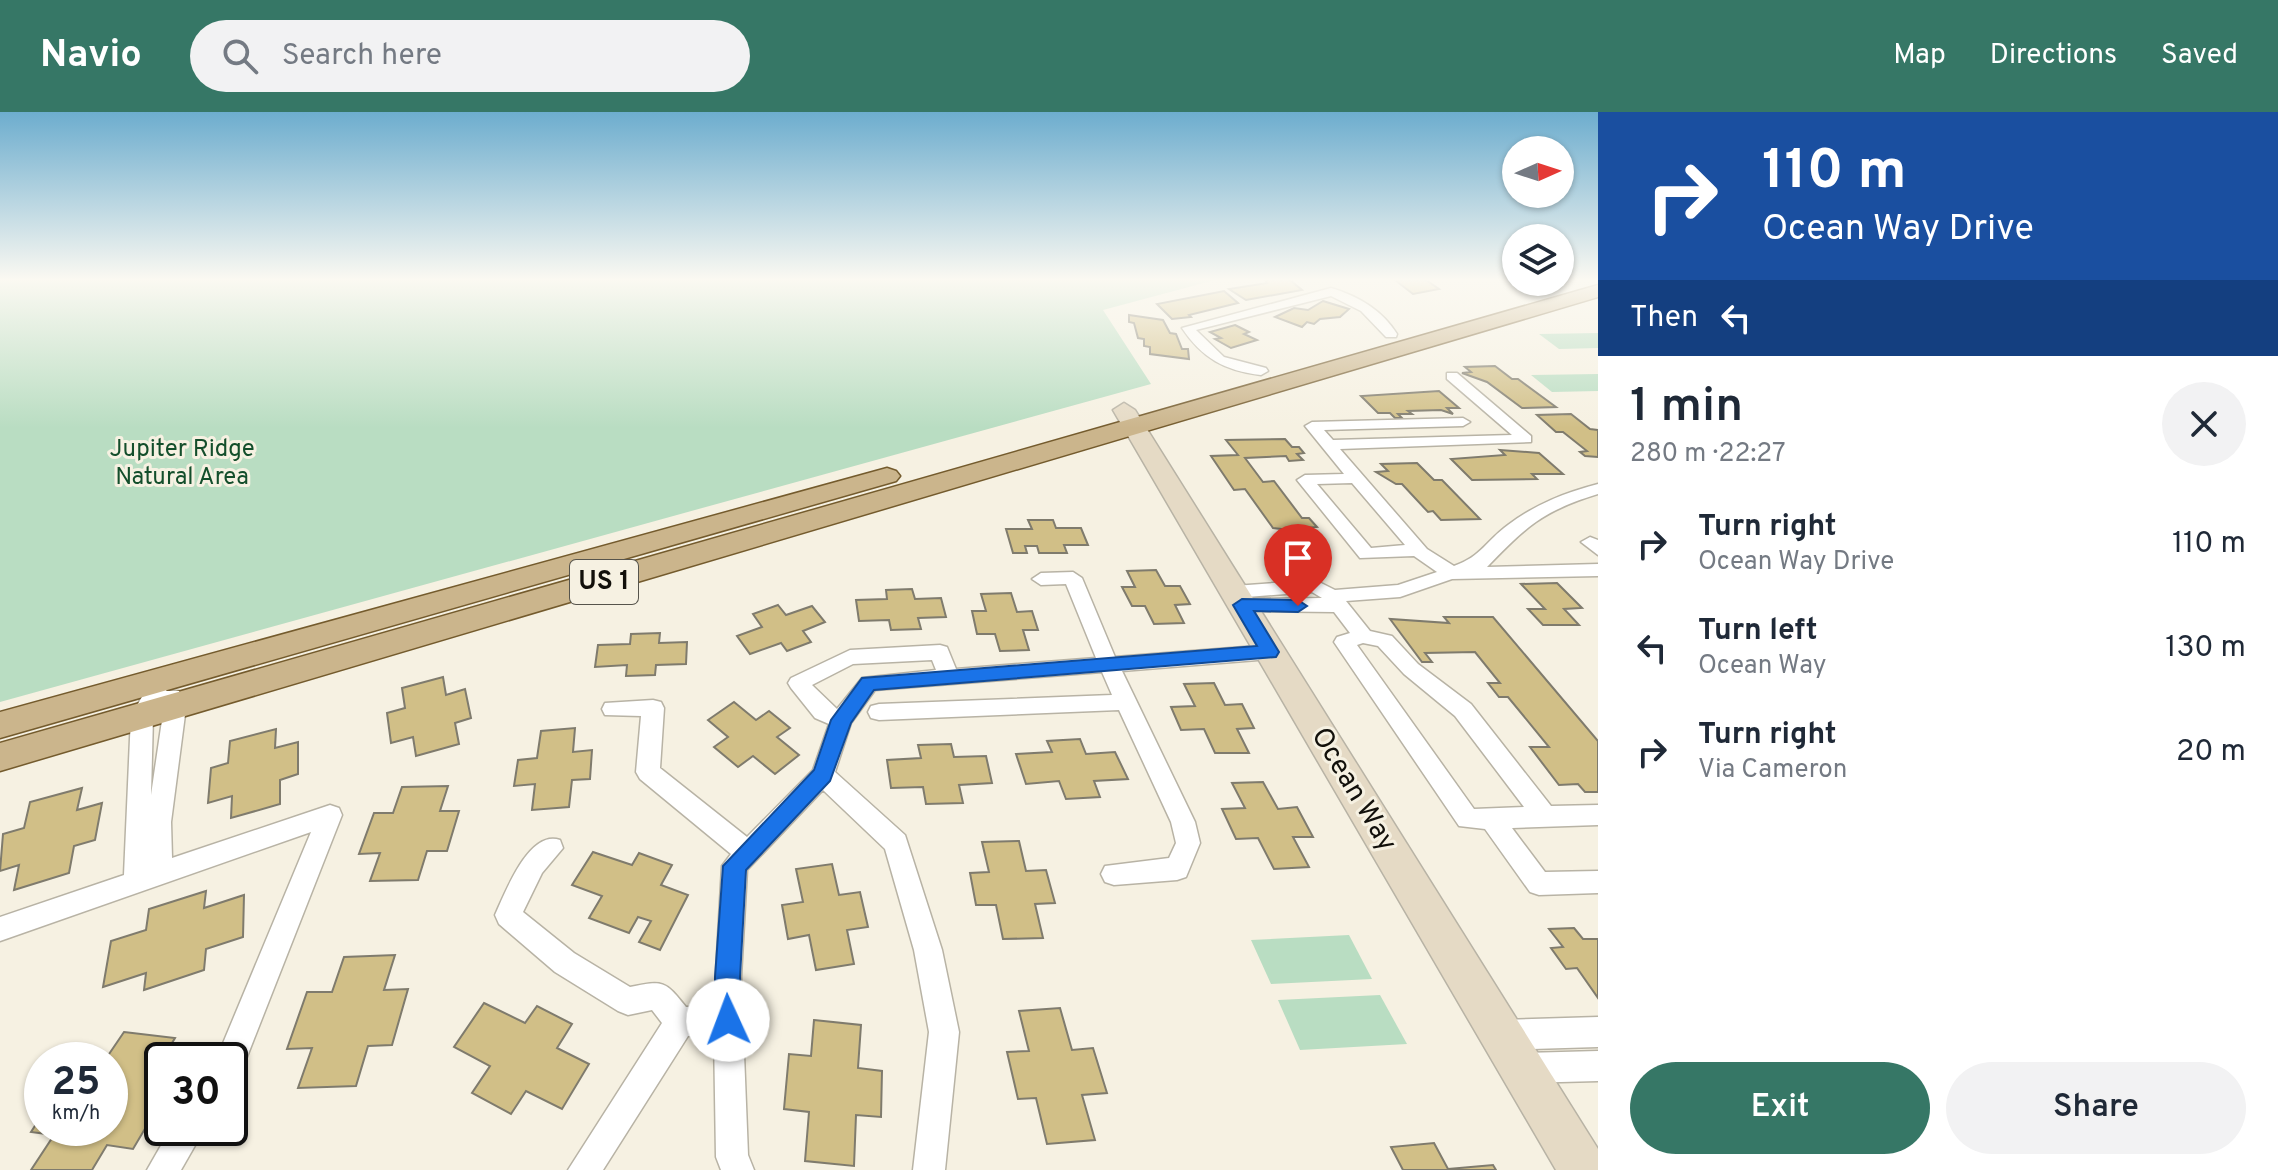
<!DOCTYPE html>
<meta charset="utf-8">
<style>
body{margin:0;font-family:Overpass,sans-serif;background:#f2f2f3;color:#1f2937;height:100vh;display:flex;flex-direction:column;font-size:30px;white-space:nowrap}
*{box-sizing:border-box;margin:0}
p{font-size:26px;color:#747a83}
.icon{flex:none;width:44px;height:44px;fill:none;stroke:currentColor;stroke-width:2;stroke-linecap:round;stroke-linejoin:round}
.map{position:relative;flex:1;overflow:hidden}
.drawer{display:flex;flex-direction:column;background:#fff;width:680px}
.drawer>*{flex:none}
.top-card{background:#1a4fa0;color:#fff;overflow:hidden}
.needle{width:52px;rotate:87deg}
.fabs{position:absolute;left:1502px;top:24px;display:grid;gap:16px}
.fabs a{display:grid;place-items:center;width:72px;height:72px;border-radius:50%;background:#fff;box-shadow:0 2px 6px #0004;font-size:40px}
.speed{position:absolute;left:24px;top:930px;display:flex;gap:16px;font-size:40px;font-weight:700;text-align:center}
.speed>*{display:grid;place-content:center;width:104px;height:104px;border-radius:50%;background:#fff;box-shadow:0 2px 6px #0004;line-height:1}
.speed small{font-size:20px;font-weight:400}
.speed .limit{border:4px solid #111;border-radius:12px;background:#fff;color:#111}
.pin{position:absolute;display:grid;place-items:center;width:68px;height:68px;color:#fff;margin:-82px -34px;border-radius:50% 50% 50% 0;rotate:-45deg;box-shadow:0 0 8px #0007}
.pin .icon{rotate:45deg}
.me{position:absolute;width:88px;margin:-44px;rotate:358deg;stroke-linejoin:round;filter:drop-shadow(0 0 6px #0008)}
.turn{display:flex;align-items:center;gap:28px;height:168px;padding:0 32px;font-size:36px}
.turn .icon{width:104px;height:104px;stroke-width:2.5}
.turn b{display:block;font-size:56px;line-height:68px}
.then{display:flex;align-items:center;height:76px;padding:0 32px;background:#0003;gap:16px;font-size:30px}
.round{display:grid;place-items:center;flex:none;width:84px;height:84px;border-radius:42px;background:#f2f2f3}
.headline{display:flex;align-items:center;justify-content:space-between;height:136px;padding:0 32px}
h1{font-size:48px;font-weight:600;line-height:60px}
.cta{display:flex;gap:16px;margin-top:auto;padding:16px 32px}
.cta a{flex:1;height:92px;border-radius:48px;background:#367766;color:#fff;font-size:32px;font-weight:600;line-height:92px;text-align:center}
.cta a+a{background:#f2f2f3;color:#1f2937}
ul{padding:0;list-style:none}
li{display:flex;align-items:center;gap:24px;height:104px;padding:0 32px}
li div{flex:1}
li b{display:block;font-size:30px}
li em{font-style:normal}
header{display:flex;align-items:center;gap:48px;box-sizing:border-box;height:112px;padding:0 40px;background:#367766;color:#fff}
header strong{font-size:38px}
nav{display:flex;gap:44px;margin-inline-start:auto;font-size:28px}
.search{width:560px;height:72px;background:#f2f2f3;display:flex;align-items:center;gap:20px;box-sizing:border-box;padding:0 28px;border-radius:44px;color:#747a83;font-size:30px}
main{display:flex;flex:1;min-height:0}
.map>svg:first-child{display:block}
</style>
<header>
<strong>Navio</strong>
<div class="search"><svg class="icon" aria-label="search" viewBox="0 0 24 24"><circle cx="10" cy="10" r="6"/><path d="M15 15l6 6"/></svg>Search here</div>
<nav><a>Map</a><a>Directions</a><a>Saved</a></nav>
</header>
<main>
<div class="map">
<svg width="1598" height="1058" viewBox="0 0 1598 1058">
<rect width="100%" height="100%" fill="#f6f1e2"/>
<g fill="#b9ddc2">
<path d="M0 168H1215L1103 198 1151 272 0 590Z"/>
<path d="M1598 221V236L1559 237 1539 222Z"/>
<path d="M1598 262V279L1552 280 1531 263Z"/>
<path d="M1349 823 1372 867 1271 872 1251 828Z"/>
<path d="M1380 883 1407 932 1300 938 1278 888Z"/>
</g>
<g fill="#d1bf87" stroke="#7f7b6d" stroke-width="2">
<path d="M1265 168H1290L1302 178 1246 188 1229 177 1267 171Z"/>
<path d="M1395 168H1426L1439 177 1413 182Z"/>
<path d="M1224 179 1238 191 1189 203 1191 205 1172 207 1157 192Z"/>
<path d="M1323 189 1349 197 1340 205 1320 207 1314 212 1307 210 1302 215 1275 205 1294 196 1308 198Z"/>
<path d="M1129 203 1163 208 1170 221 1176 222 1182 237H1188L1189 247 1150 242V235L1144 234V227L1138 226 1134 211 1129 210Z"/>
<path d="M1235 213 1249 220 1244 222 1257 228 1231 236 1215 227 1221 226 1210 220Z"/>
<path d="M1495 254 1512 267H1518L1556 295 1522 296 1487 270 1462 261 1471 260 1465 255Z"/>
<path d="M1439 279 1459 296H1447L1453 302 1441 298 1408 299 1412 302H1398L1402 306H1395L1390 301H1378L1361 284Z"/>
<path d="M1571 302 1590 317 1598 318V345L1585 344 1580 340 1587 339 1563 320H1556L1537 303Z"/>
<path d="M1285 327 1292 335H1299L1304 341 1297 342 1303 348 1289 349 1286 344 1245 346 1263 370 1274 369 1302 406H1309L1317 415 1304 416 1307 420 1273 416 1245 377 1234 378 1211 344 1238 343 1226 328Z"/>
<path d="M1500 338 1539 341 1563 362H1532L1537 367 1472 368 1451 347 1505 343Z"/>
<path d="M1417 351 1434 368H1442L1480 407 1441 408 1433 399 1428 400 1402 372H1396L1376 360 1388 359 1381 352Z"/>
<path d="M1028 408H1053L1056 416H1081L1088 433H1064L1067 441H1039L1037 434H1025L1027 441H1013L1006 417H1032Z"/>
<path d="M1156 458 1165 474H1180L1190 492 1175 493 1184 511 1154 512 1145 494H1132L1122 475H1135L1127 459Z"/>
<path d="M1557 471 1582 496 1564 497 1579 513H1543L1528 497H1545L1521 472Z"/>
<path d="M912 477 915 487 941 486 946 505 918 506 921 517 891 518 889 508 859 509 856 488 887 487 886 478Z"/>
<path d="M1011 481 1017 500 1032 499 1038 518H1023L1029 538 1000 539 995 522H977L972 499H986L981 482Z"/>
<path d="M778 493 786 503 812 494 825 510 803 519 811 530 787 539 781 531 750 542 737 524 762 515 753 502Z"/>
<path d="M1444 505H1493L1598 629V680H1585L1578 672 1559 673 1530 635H1549L1508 585H1499L1488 571H1500L1475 540 1425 541 1432 550H1422L1390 507 1449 511Z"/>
<path d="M660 521 659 531 687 530 686 552 656 553 655 563 626 564 627 553 595 555 598 533 630 532 631 522Z"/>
<path d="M443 565 446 583 465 577 471 606 455 611 459 632 416 644 413 625 391 631 387 601 405 596 402 576Z"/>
<path d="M1214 571 1225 593 1242 592 1254 616 1237 617 1249 641H1215L1204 617 1181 618 1171 595 1195 594 1184 572Z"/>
<path d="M734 590 756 608 769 599 790 616 777 625 799 643 775 662 753 644 738 655 714 635 728 625 708 608Z"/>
<path d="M575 616 573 640 592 638 590 667 572 668 569 695 532 698 535 672 514 674 518 648 537 646 541 619Z"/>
<path d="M276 617 275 636 298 630V662L280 668V692L231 706 232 684 208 691 211 656 228 651 230 629Z"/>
<path d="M1080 627 1086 642 1115 640 1128 667 1094 669 1100 685 1066 687 1059 669 1026 672 1016 642 1052 640 1047 629Z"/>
<path d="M951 632 954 645 986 644 992 671 959 673 963 691 926 692 923 675 891 676 887 648 921 646 918 633Z"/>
<path d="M1263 670 1278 697 1297 695 1313 725H1293L1309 755 1274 757 1258 726 1236 727 1222 697 1245 696 1232 671Z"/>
<path d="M448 674 440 699H459L447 739H427L418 768 370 769 380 741 359 742 374 701H393L402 675Z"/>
<path d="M82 676 77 698 102 691 95 728 74 734 69 761 14 778 19 753 0 759 3 722 24 716 30 690Z"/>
<path d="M1019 729 1026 759 1046 758 1055 791 1035 792 1043 826 1003 827 996 793H976L970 761 989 760 982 730Z"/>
<path d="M593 740 632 753 639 741 672 753 661 773 688 783 660 838 639 830 651 809 638 805 629 821 589 806 602 784 572 773Z"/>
<path d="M832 752 839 783 860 780 868 815 847 818 854 852 816 858 809 823 788 827 782 793 803 790 796 757Z"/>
<path d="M206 779 204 796 244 783 243 825 206 837 204 858 144 878 146 861 103 875 111 829 146 818 149 797Z"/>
<path d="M1574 816 1583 827H1598V886L1577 856 1566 857 1551 836 1563 835 1549 817Z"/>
<path d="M395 843 384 878 408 877 392 933 368 934 356 974 298 976 312 936 287 937 307 880H332L344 845Z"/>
<path d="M484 891 525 911 537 894 572 912 557 936 589 952 562 997 526 979 511 1002 472 981 490 954 454 935Z"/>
<path d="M1060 896 1072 938 1093 936 1107 981 1082 983 1095 1028 1047 1032 1036 986 1018 987 1007 940 1029 939 1019 899Z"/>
<path d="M814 908 861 913 858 956 882 959 881 1005 856 1003 854 1054 805 1049 809 1000 784 997 789 942 811 944Z"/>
<path d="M124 920 175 926 150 967 162 969V988L133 1037 107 1033 92 1058H31L54 1023 31 1020 42 1003V1016H110V948H105Z"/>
<path d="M1434 1031 1448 1057 1493 1053 1496 1058H1403L1391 1035Z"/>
</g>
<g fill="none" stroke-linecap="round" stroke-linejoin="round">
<defs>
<g id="street">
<path d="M1331 176C1358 184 1382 198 1397 222L1396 225H1386L1361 199 1331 184 1196 218 1224 245 1266 256 1268 259 1261 263C1225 259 1202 246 1182 216Z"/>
<path d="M1447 261H1457L1531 324V330L1340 337 1427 437 1454 454C1482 444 1486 429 1508 413 1536 392 1564 381 1598 372V382C1542 399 1526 415 1487 455L1598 452V464L1452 467 1400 485 1346 489 1370 519 1392 524 1418 552 1471 592 1551 694 1598 693V713L1512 716 1545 760 1598 759V781L1539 783 1530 780 1485 717 1459 714 1334 530 1337 525 1350 521 1334 500 1242 499 1232 493 1242 487 1322 486 1312 480 1234 486 1225 480 1234 474 1315 468 1335 478 1398 473 1437 460 1414 444 1360 446 1297 368 1305 363 1344 362 1305 314 1312 310 1463 306 1470 310 1463 314 1324 318 1333 328 1512 323 1447 267ZM1352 371 1405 433 1371 436 1317 372ZM1363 531 1378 534 1404 562 1455 604 1524 695 1474 697 1357 533Z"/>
<path d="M1590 425 1598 428V443L1581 430Z"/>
<path d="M1073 460 1082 466 1115 545 1270 533 1280 540 1270 547 1122 559 1195 710 1200 731 1186 765 1177 768 1114 773 1105 770 1101 762 1105 754 1169 746 1176 731 1171 710 1119 598 879 608 871 606 868 600 871 594 879 592 1112 583 1102 560 875 578 851 611 835 660 905 723 942 838 959 920 945 1058H913L929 920 914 838 885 737 823 678 747 758 741 865 748 1043 754 1058H721L716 1045 714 923 688 924 603 1058H568L662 911 652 898 628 903 618 899 555 860 499 812 495 803C505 781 529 717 560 728L563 736 542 761 523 800 574 841 630 875C664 868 665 869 686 895L714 894 722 754 731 742 640 667 636 660 641 604 605 603 602 597 605 591 653 588 661 590 664 596 660 656 747 725 813 658 829 612 815 606 791 576 788 571 791 566 850 538 940 533 947 535 956 557 1096 546 1066 472 1041 473 1032 467 1041 461ZM932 548 936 558 862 566 837 597 812 573 853 552Z"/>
<path d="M162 559 169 562 172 567 166 579H179L186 595 171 710 172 746 330 693 339 696 342 703 241 960 230 964V948H216L311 720 0 829V805L124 763 131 604 155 562ZM161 588 164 595 151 683 153 604Z"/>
<path d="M1598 905V935L1502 938 1492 933 1487 923 1492 913 1502 908Z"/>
<path d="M1598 939V969L1522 971 1511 967 1507 956 1511 945 1522 941Z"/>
<path d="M171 1016H205L181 1058H147Z"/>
</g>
<path id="secondary" d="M1124 291 1135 298 1598 1037V1058H1556L1113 298Z"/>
<g id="primary">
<path d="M1598 173V185L0 659V631Z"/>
<path d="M887 356 896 359 900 364 896 369 0 626V600Z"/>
</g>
</defs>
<use href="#street" stroke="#b8b3a5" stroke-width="3"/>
<use href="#secondary" stroke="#b8b3a5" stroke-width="3"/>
<use href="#primary" stroke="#745b2d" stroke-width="3"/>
<use href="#street" fill="#fff" fill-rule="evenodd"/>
<use href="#secondary" fill="#e5dac5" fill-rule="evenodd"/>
<use href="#primary" fill="#cbb58c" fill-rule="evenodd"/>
</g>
<linearGradient id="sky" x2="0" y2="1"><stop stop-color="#6dadce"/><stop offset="0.53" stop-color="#fbf9f2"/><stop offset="1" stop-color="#fbf9f2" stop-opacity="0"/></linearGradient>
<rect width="1598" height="316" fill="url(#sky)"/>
<path fill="#1a73e8" stroke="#114b97" stroke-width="2" d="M1242 487 1298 488 1307 494 1298 500 1254 499 1279 540 1276 545 874 578 851 611 830 669 746 758 740 865 742 908 738 917 728 921 719 917 715 908V865L723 754 814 658 831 608 862 566 1257 534 1233 493Z"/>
<g text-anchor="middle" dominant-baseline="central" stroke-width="6" stroke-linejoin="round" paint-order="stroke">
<g font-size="24" fill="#134e2b" stroke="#f6f1e2">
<text x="182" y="338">Jupiter Ridge<tspan x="182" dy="28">Natural Area</tspan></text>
</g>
<rect fill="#f6f1e2" stroke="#56544c" stroke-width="2" x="570" y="448" width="68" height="44" rx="6"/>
<g font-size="26" font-weight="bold" fill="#12100b">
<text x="604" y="470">US 1</text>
</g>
<g font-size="28" fill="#12100b" stroke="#f6f1e2">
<text transform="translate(1353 678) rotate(59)">Ocean Way</text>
</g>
</g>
</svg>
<div class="fabs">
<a><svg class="needle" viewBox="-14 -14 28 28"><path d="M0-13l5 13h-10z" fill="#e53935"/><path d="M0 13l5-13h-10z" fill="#747a83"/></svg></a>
<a><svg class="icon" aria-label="layers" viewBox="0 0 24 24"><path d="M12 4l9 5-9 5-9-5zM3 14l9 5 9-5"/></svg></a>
</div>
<div class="speed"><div>25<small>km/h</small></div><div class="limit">30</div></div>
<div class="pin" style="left:1298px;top:494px;background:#d93025"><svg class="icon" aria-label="arrive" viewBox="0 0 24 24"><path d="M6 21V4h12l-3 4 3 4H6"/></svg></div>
<svg class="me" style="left:728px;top:908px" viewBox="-20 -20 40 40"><circle r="19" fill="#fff"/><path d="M0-13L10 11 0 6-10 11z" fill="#1a73e8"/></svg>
</div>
<section class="drawer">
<div class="top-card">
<div class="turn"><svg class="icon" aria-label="right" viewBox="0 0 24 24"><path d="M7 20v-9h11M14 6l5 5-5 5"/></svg><div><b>110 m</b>Ocean Way Drive</div></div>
<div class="then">Then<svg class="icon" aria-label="left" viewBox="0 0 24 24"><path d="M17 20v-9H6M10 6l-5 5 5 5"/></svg></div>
</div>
<div class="headline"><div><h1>1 min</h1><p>280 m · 22:27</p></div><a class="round"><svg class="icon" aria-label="close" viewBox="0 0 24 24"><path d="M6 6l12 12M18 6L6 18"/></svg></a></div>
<ul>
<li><svg class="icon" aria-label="right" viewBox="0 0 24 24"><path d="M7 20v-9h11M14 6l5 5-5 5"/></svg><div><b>Turn right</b><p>Ocean Way Drive</p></div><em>110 m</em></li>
<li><svg class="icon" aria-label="left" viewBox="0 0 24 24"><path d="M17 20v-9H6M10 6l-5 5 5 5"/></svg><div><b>Turn left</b><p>Ocean Way</p></div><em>130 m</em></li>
<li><svg class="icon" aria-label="right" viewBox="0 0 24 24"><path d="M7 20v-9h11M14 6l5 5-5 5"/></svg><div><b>Turn right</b><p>Via Cameron</p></div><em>20 m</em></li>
</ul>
<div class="cta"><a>Exit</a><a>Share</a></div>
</section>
</main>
